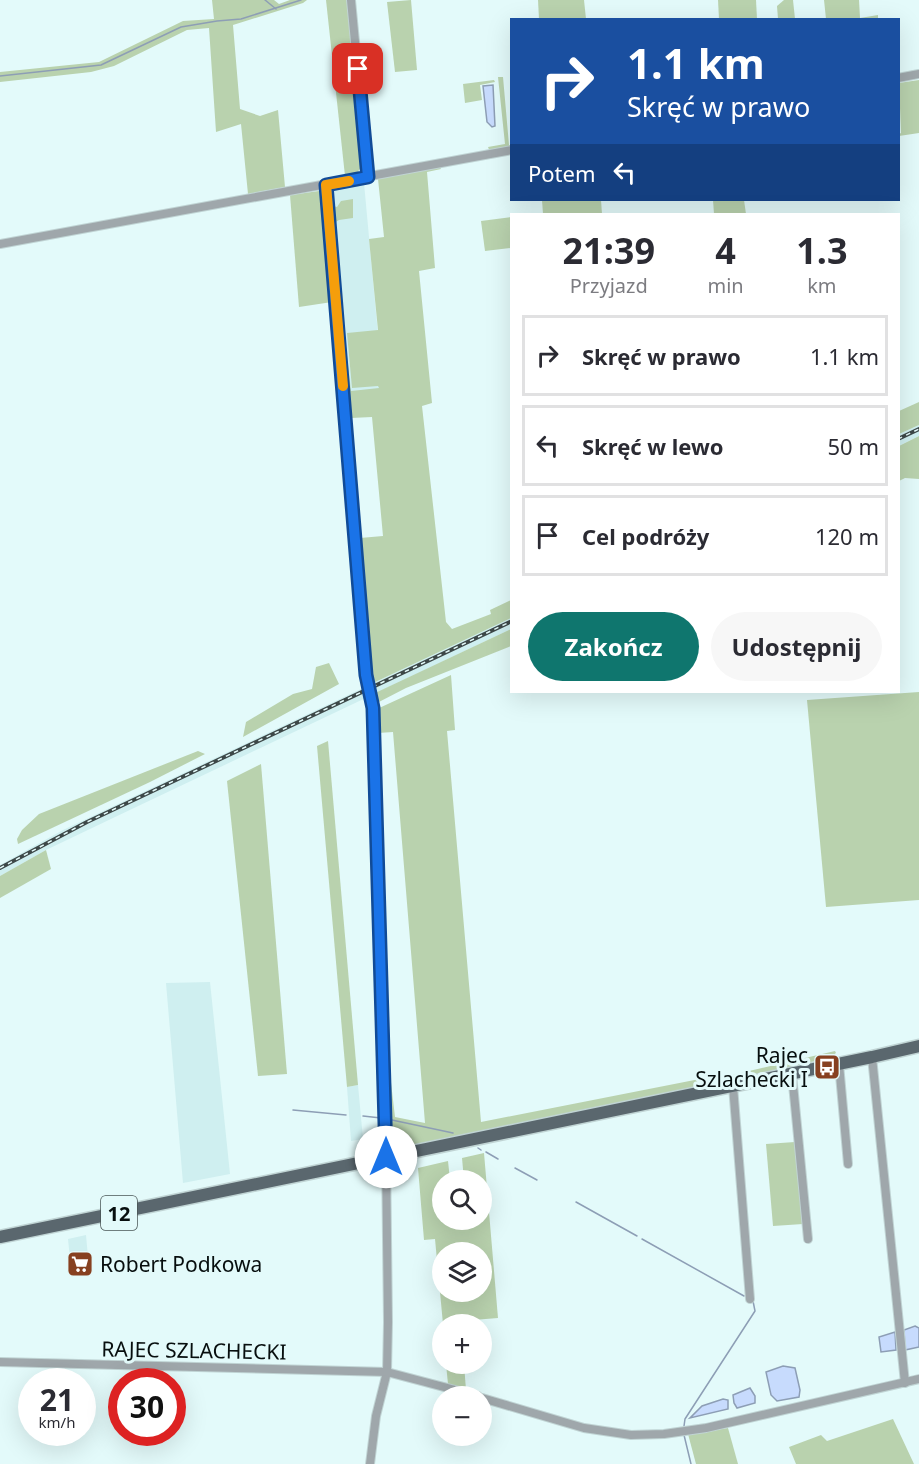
<!DOCTYPE html>
<html lang="pl">
<meta charset="utf-8">
<style>
body{margin:0;font-family:"Noto Sans",sans-serif;background:#f7f7f7;color:#2b2b33;height:100vh;display:flex;flex-direction:column;font-size:22px;white-space:nowrap}
*{box-sizing:border-box;margin:0}
p{font-size:20px;color:#7c7c81}
.icon{flex:none;width:33px;height:33px;fill:none;stroke:currentColor;stroke-width:2;stroke-linecap:round;stroke-linejoin:round}
.map{position:relative;flex:1;overflow:hidden}
.details{position:absolute;left:510px;top:213px;width:390px;height:480px;display:flex;flex-direction:column;background:#fff;border-radius:0px;box-shadow:0 6px 24px #0002}
.details>*{flex:none}
.banner{position:absolute;left:510px;top:18px;width:390px;height:183px;border-radius:0px;box-shadow:0 6px 24px #0002;background:#1a4fa0;color:#fff;overflow:hidden}
.tools{position:absolute;left:432px;top:1170px;display:grid;gap:12px}
.tools a{display:grid;place-items:center;width:60px;height:60px;border-radius:50%;background:#fff;box-shadow:0 6px 24px #0002;font-size:30px}
.speed{position:absolute;left:18px;top:1368px;display:flex;gap:12px;font-size:30px;font-weight:700;text-align:center}
.speed>*{display:grid;place-content:center;width:78px;height:78px;border-radius:50%;background:#fff;box-shadow:0 6px 24px #0002;line-height:1}
.speed small{font-size:15px;font-weight:400}
.speed .limit{border:9px solid #d22;background:#fff;color:#111}
.pin{position:absolute;display:grid;place-items:center;width:51px;height:51px;color:#fff;margin:-26px;border-radius:12px;box-shadow:0 3px 9px #0006}
.me{position:absolute;width:66px;margin:-33px;rotate:0deg;stroke-linejoin:round;filter:drop-shadow(0 0 4px #0008)}
.turn{display:flex;align-items:center;gap:21px;height:126px;padding:0 18px;font-size:27px}
.turn .icon{width:78px;height:78px;stroke-width:2.5}
.turn b{display:block;font-size:42px;line-height:51px}
.then{display:flex;align-items:center;height:57px;padding:0 18px;background:#0003;gap:12px;font-size:22px}
.eta{display:flex;justify-content:space-evenly;align-items:center;height:102px;text-align:center}
.eta b{font-size:36px;font-weight:700;line-height:42px}
.cta{display:flex;gap:12px;margin-top:auto;padding:12px 18px}
.cta a{flex:1;height:69px;border-radius:36px;background:#0f766e;color:#fff;font-size:24px;font-weight:700;line-height:69px;text-align:center}
.cta a+a{background:#f7f7f7;color:#2b2b33}
ul{padding:0;list-style:none}
li{display:flex;align-items:center;gap:18px;height:81px;margin:0 12px 9px;padding:0 6px;border:3px solid #e1e1e2;border-radius:0px}
li div{flex:1}
li b{display:block;font-size:22px}
li em{font-style:normal}
.map>svg:first-child{display:block}
</style>
<div class="map">
<svg width="919" height="1464" viewBox="0 0 919 1464">
<rect width="100%" height="100%" fill="#e3fafa"/>
<g fill="#cfeff0">
<path d="M364 183 385 410 353 413 331 193 335 189Z"/>
<path d="M919 425V436L899 446V434Z"/>
<path d="M511 618V629L113 818 46 850 0 876V865L63 830Z"/>
<path d="M210 982 230 1174 183 1183 166 983Z"/>
<path d="M358 1085 363 1139 351 1141 347 1087Z"/>
<path d="M86 1235 88 1257 82 1258V1260L70 1259 68 1239Z"/>
</g>
<g fill="#b9d2ae" fill-rule="evenodd">
<path d="M212 0H274L279 4 290 0H307L303 3 233 25 240 109 260 116 278 110 285 187 248 194 241 124 216 132 209 28 187 30 114 66 91 72 0 82V72L99 62 183 21 214 19Z"/>
<path d="M326 0H347L363 165 356 174 345 176Z"/>
<path d="M411 0 417 70 395 72 387 2Z"/>
<path d="M538 0H584L586 19H539Z"/>
<path d="M718 0H756L757 19H719Z"/>
<path d="M784 0H793L795 19H778L777 6Z"/>
<path d="M824 0H859L860 18 878 15V19H826Z"/>
<path d="M498 77H503L509 145H511V148L490 152 488 147 505 144Z"/>
<path d="M494 80 495 82 480 85 482 100 465 103 463 84Z"/>
<path d="M919 80V133L899 136V134L901 133 899 83Z"/>
<path d="M439 166 441 169 427 172 435 268 419 271 432 403 422 406 446 622 452 629 491 614 490 610 511 600V618L371 684 368 672 360 538 383 536 372 417 351 418 355 461H352L342 339 345 338 351 391 379 388 378 386 352 388 347 333 378 330 369 239 384 237 378 179Z"/>
<path d="M319 191 322 193 332 302 299 307 290 195Z"/>
<path d="M353 199V218L339 220 334 223 333 206 337 207 341 201Z"/>
<path d="M542 200H601L602 214H543Z"/>
<path d="M713 200H744L746 214H714Z"/>
<path d="M511 217V248L485 251 481 221Z"/>
<path d="M919 402V425L899 434V411Z"/>
<path d="M919 436V479L905 478 899 481V446Z"/>
<path d="M511 629V646L406 688 375 704 373 694Z"/>
<path d="M329 663 339 684 243 737 246 722 293 694 312 689 316 667Z"/>
<path d="M451 675 455 730 447 731 481 1122 725 1074 726 1082 407 1147 391 1141 390 1074 395 1117 425 1123 393 732 378 733 377 709Z"/>
<path d="M919 692V900L826 907 807 700Z"/>
<path d="M328 741 358 1085 347 1087 317 746Z"/>
<path d="M198 751 205 754 150 782 18 844 17 839 22 830 39 814Z"/>
<path d="M261 764 287 1074 258 1076 227 781Z"/>
<path d="M46 850 51 869 0 898V876Z"/>
<path d="M835 1051 836 1053 829 1058 811 1062V1064L731 1080 732 1075Z"/>
<path d="M795 1142 803 1224 773 1226 766 1144Z"/>
<path d="M484 1153 498 1318 461 1321V1324H443L435 1239 424 1240 418 1168 448 1161 450 1180H442V1220H482V1180H464L462 1158ZM442 1252H482V1292H442Z"/>
<path d="M446 1364H464L466 1390 448 1384Z"/>
<path d="M893 1419 914 1464H796L789 1447 821 1435 827 1441Z"/>
<path d="M728 1428 738 1464H696L688 1434Z"/>
</g>
<g fill="#c7dbfd" stroke="#8d9eb5" stroke-width="1.5">
<path d="M493 85 495 126 492 127 487 122 483 86Z"/>
<path d="M915 1326 919 1328V1347L905 1350 904 1330Z"/>
<path d="M895 1332 896 1350 881 1352 879 1337Z"/>
<path d="M783 1366 795 1368 800 1390 799 1397 777 1401 771 1395 766 1372Z"/>
<path d="M750 1388 755 1396V1403L737 1408 734 1403 733 1395Z"/>
<path d="M723 1399 728 1400V1409L690 1418 702 1406Z"/>
</g>
<g fill="none" stroke-linecap="round" stroke-linejoin="round">
<g stroke="#8d9eb5" stroke-width="1.5">
<path d="M265 0 276 9"/>
<path d="M0 76 101 65 181 27 217 21 241 19 301 0"/>
<path d="M293 1110 346 1115"/>
<path d="M363 1116 381 1118"/>
<path d="M392 1120 453 1133"/>
<path d="M478 1148 481 1150"/>
<path d="M486 1152 498 1159"/>
<path d="M515 1168 537 1180"/>
<path d="M576 1202 637 1236"/>
<path d="M642 1239 744 1296"/>
<path d="M684 1426 685 1419 755 1311 753 1301"/>
<path d="M684 1435 691 1464"/>
</g>
<defs>
<g id="street">
<path d="M351 0 368 177"/>
<path d="M898 78 919 74"/>
<path d="M326 185 366 675 373 708 385 1070 388 1322 387 1372 376 1416 370 1464"/>
<path d="M0 244 512 150"/>
<path d="M872 1057 905 1383"/>
<path d="M839 1064 848 1164"/>
<path d="M792 1074 808 1239"/>
<path d="M733 1086 750 1299"/>
<path d="M0 1362 387 1372 478 1396"/>
<path d="M482 1398 584 1428 631 1435 664 1434 706 1428 919 1379"/>
</g>
<path id="primary" d="M0 1237 872 1057 919 1046"/>
</defs>
<use href="#street" stroke="#c0d4d4" stroke-width="10"/>
<use href="#primary" stroke="#c0d4d4" stroke-width="15"/>
<use href="#street" stroke="#9fa7ab" stroke-width="8"/>
<use href="#primary" stroke="#5a676e" stroke-width="12"/>
<defs>
<g id="rail">
<path d="M898 439 919 429"/>
<path d="M0 868 87 822 512 621"/>
</g>
</defs>
<use href="#rail" stroke="#3d4848" stroke-width="4"/>
<use href="#rail" stroke="#e3fafa" stroke-width="1.5" stroke-dasharray="4.5" stroke-linecap="butt"/>
</g>
<g fill="none" stroke-linecap="round" stroke-linejoin="round">
<defs>
<path id="route" d="M358 69 368 177 326 185 366 675 373 708 386 1157"/>
</defs>
<use href="#route" stroke="#114b97" stroke-width="15"/>
<use href="#route" stroke="#1a73e8" stroke-width="10"/>
<path stroke="#f59e0b" stroke-width="10" d="M343 386 326 185 349 181"/>
</g>
<defs>
<symbol id="bus-square" viewBox="-11 -11 22 22"><rect x="-9" y="-9" width="18" height="18" rx="4" fill="#874020" stroke="#e3fafa"/><path d="M-5-6H5V4H4V6H2V4H-2V6H-4V4H-5ZM-3.5-4V0h7V-4ZM-3.5 1.2v1.5H-2V1.2ZM2 1.2v1.5H3.5V1.2Z" fill="#fff"/></symbol>
<symbol id="supermarket-square" viewBox="-11 -11 22 22"><rect x="-9" y="-9" width="18" height="18" rx="4" fill="#874020" stroke="#e3fafa"/><path d="M-6-5.5h2.5l.6 2H6L4.5 2H-2.5L-4.4-4H-6ZM-1.5 3.2a1.3 1.3 0 1 0 .1 0ZM3 3.2a1.3 1.3 0 1 0 .1 0Z" fill="#fff"/></symbol>
</defs>
<g fill-rule="evenodd">
<use href="#bus-square" x="812" y="1052" width="30" height="30"/>
<use href="#supermarket-square" x="65" y="1249" width="30" height="30"/>
</g>
<g text-anchor="middle" dominant-baseline="central" stroke-width="6" stroke-linejoin="round" paint-order="stroke">
<rect fill="#e3fafa" stroke="#495555" stroke-width="1.5" x="101" y="1196" width="36" height="34" rx="4.5"/>
<g font-size="20" font-weight="bold" fill="#070e0e">
<text x="119" y="1213">12</text>
</g>
<g font-size="21" fill="#070e0e" stroke="#e3fafa" text-anchor="end">
<text x="808" y="1055">Rajec<tspan x="808" dy="24">Szlachecki I</tspan></text>
<text x="100" y="1264" text-anchor="start">Robert Podkowa</text>
</g>
<g font-size="21" fill="#070e0e" stroke="#e3fafa">
<text transform="translate(194 1350) rotate(1)">RAJEC SZLACHECKI</text>
</g>
</g>
</svg>
<div class="tools">
<a><svg class="icon" aria-label="search" viewBox="0 0 24 24"><circle cx="10" cy="10" r="6"/><path d="M15 15l6 6"/></svg></a>
<a><svg class="icon" aria-label="layers" viewBox="0 0 24 24"><path d="M12 4l9 5-9 5-9-5zM3 14l9 5 9-5"/></svg></a>
<a>+</a>
<a>−</a>
</div>
<div class="speed"><div>21<small>km/h</small></div><div class="limit">30</div></div>
<div class="pin" style="left:358px;top:69px;background:#d93025"><svg class="icon" aria-label="arrive" viewBox="0 0 24 24"><path d="M6 21V4h12l-3 4 3 4H6"/></svg></div>
<svg class="me" style="left:386px;top:1157px" viewBox="-20 -20 40 40"><circle r="19" fill="#fff"/><path d="M0-13L10 11 0 6-10 11z" fill="#1a73e8"/></svg>
<div class="banner">
<div class="turn"><svg class="icon" aria-label="right" viewBox="0 0 24 24"><path d="M7 20v-9h11M14 6l5 5-5 5"/></svg><div><b>1.1 km</b>Skręć w prawo</div></div>
<div class="then">Potem<svg class="icon" aria-label="left" viewBox="0 0 24 24"><path d="M17 20v-9H6M10 6l-5 5 5 5"/></svg></div>
</div>
<section class="details">
<div class="eta">
<div><b>21:39</b><p>Przyjazd</p></div>
<div><b>4</b><p>min</p></div>
<div><b>1.3</b><p>km</p></div>
</div>
<ul>
<li><svg class="icon" aria-label="right" viewBox="0 0 24 24"><path d="M7 20v-9h11M14 6l5 5-5 5"/></svg><div><b>Skręć w prawo</b></div><em>1.1 km</em></li>
<li><svg class="icon" aria-label="left" viewBox="0 0 24 24"><path d="M17 20v-9H6M10 6l-5 5 5 5"/></svg><div><b>Skręć w lewo</b></div><em>50 m</em></li>
<li><svg class="icon" aria-label="arrive" viewBox="0 0 24 24"><path d="M6 21V4h12l-3 4 3 4H6"/></svg><div><b>Cel podróży</b></div><em>120 m</em></li>
</ul>
<div class="cta"><a>Zakończ</a><a>Udostępnij</a></div>
</section>
</div>
